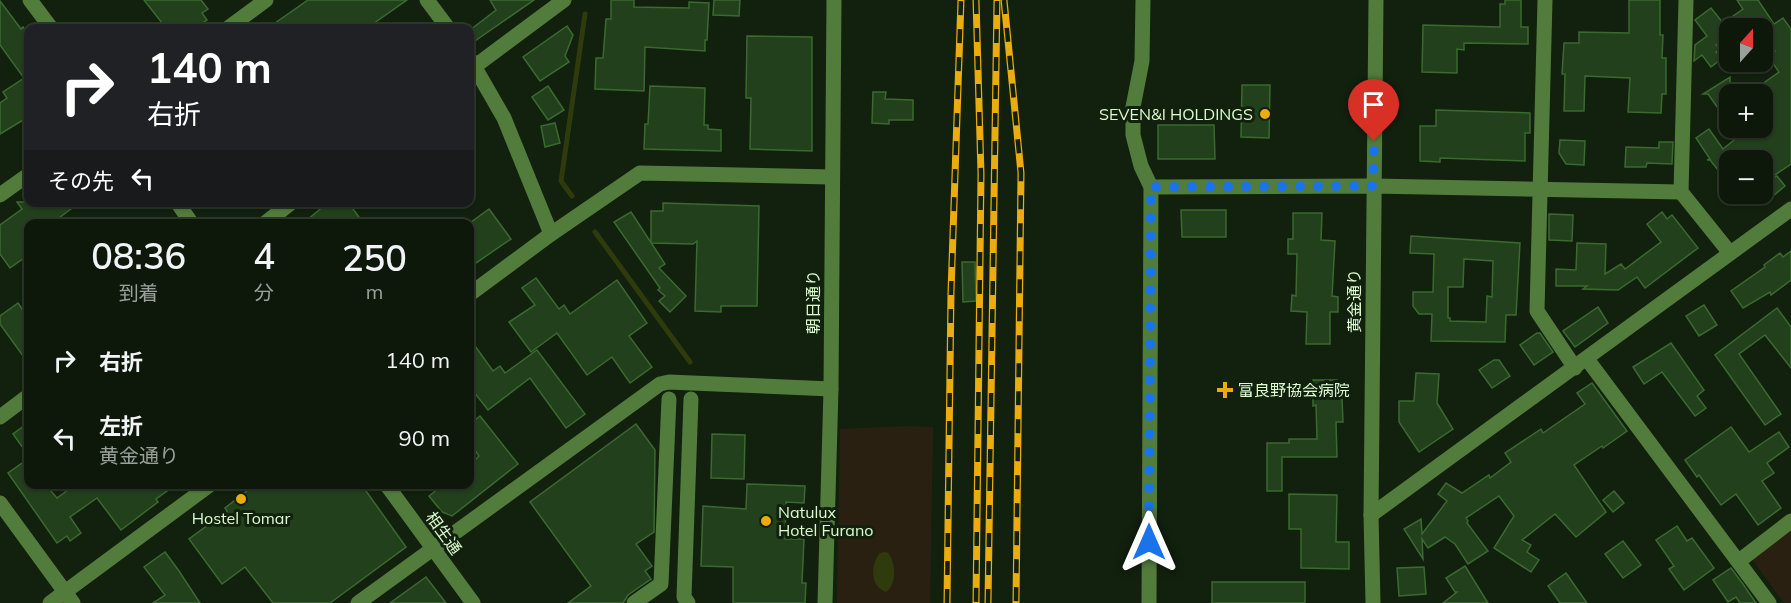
<!DOCTYPE html>
<html lang="ja">
<meta charset="utf-8">
<style>
body{margin:0;font-family:Mulish,"Noto Sans JP",sans-serif;background:#172113;color:#f1f3f6;height:100vh;display:flex;flex-direction:column;font-size:22px;white-space:nowrap}
*{box-sizing:border-box;margin:0}
p{font-size:20px;color:#9ba09c}
.icon{flex:none;width:33px;height:33px;fill:none;stroke:currentColor;stroke-width:2;stroke-linecap:round;stroke-linejoin:round}
.map{position:relative;flex:1;overflow:hidden}
.drawer{position:absolute;left:24px;top:219px;width:450px;height:270px;display:flex;flex-direction:column;background:#0e180a;border-radius:12px;box-shadow:0 2px 4px #0004,0 0 0 2px #2e372b}
.drawer>*{flex:none}
.banner{position:absolute;left:24px;top:24px;width:450px;height:183px;border-radius:12px;box-shadow:0 2px 4px #0004,0 0 0 2px #2e372b;background:#202124;color:#fff;overflow:hidden}
.needle{width:39px;rotate:21deg}
.fabs{position:absolute;left:1719px;top:18px;display:grid;gap:12px}
.fabs a{display:grid;place-items:center;width:54px;height:54px;border-radius:12px;background:#0e180a;box-shadow:0 2px 4px #0004,0 0 0 2px #2e372b;font-size:30px}
.pin{position:absolute;display:grid;place-items:center;width:51px;height:51px;color:#fff;margin:-62px -26px;border-radius:50% 50% 50% 0;rotate:-45deg;box-shadow:0 0 6px #0007}
.pin .icon{rotate:45deg}
.me{position:absolute;width:66px;margin:-33px;rotate:0deg;stroke-linejoin:round;filter:drop-shadow(0 0 4px #0008)}
.turn{display:flex;align-items:center;gap:21px;height:126px;padding:0 24px;font-size:27px}
.turn .icon{width:78px;height:78px;stroke-width:2.5}
.turn b{display:block;font-size:42px;line-height:51px}
.then{display:flex;align-items:center;height:57px;padding:0 24px;background:#0003;gap:12px;font-size:22px}
.eta{display:flex;justify-content:space-evenly;align-items:center;height:102px;text-align:center}
.eta b{font-size:36px;font-weight:600;line-height:42px}
ul{padding:0;list-style:none}
li{display:flex;align-items:center;gap:18px;height:78px;padding:0 24px}
li div{flex:1}
li b{display:block;font-size:22px}
li em{font-style:normal}
.map>svg:first-child{display:block}
</style>
<div class="map">
<svg width="1791" height="603" viewBox="0 0 1791 603">
<rect width="100%" height="100%" fill="#12200e"/>
<g fill="#2a2012">
<path d="M906 426 933 427 930 603H837L840 429Z"/>
<path d="M1791 530V603H1784L1752 559Z"/>
</g>
<path fill="#2f3b0c" d="M885 552 888 553C896 562 897 585 886 592 870 587 870 564 880 553Z"/>
<g fill="none" stroke-linecap="round" stroke-linejoin="round">
<g stroke="#2f3b0c" stroke-width="5">
<path d="M572 196 561 181 585 14"/>
<path d="M595 232 690 362"/>
</g>
</g>
<g fill="#22401b" stroke="#3a6a2f" stroke-width="1.5" fill-rule="evenodd">
<path d="M144 0H201L208 9 202 13 207 20 195 28H166Z"/>
<path d="M308 0H407L367 28H268Z"/>
<path d="M490 0H534L472 43 470 39V30L496 10Z"/>
<path d="M611 0H634V7L689 8V2L709 3 707 40H705V51L645 47 644 91 595 89 596 58H603L606 19H611Z"/>
<path d="M714 0H740L739 16 713 15Z"/>
<path d="M1505 0H1521V27H1528V44L1464 43V50L1457 49V73L1422 72 1423 25 1500 27V4H1505Z"/>
<path d="M1629 0H1660V35H1663L1662 58H1666V94H1662L1661 113 1628 112 1630 78 1585 76 1584 111H1564L1565 74H1562L1564 43H1579V32L1629 33Z"/>
<path d="M1737 0H1758L1774 24 1783 18 1791 29V164L1772 177 1762 160H1730V185L1710 160H1707L1710 159 1696 138 1709 129 1723 149 1749 128H1762V94H1748L1779 72 1768 56 1775 51 1762 33V28H1730V36L1716 45 1720 49 1716 52 1721 59 1711 67 1702 55 1694 61 1695 45 1707 36 1695 20 1711 8 1723 23 1743 9Z"/>
<path d="M0 1 21 29 23 27 28 34V117L0 134V103L7 98 3 92 24 78 0 45Z"/>
<path d="M567 26 573 35 565 56 569 62 540 81 523 57Z"/>
<path d="M747 36 812 37V151L750 149 751 98H746Z"/>
<path d="M1730 77V84L1737 94H1730V125L1708 94H1703Z"/>
<path d="M1242 85H1270L1269 138 1241 137Z"/>
<path d="M548 86 564 110 548 120 532 97Z"/>
<path d="M650 86 705 88 704 125H708V129L721 130V151L644 149 645 124H648Z"/>
<path d="M873 92H886L885 99 913 100V120H889V124L872 123Z"/>
<path d="M1436 110 1530 113V133H1525V161L1440 158V162L1420 161V126H1436Z"/>
<path d="M555 123 560 143 545 147 541 126Z"/>
<path d="M1158 125H1214L1215 159H1158Z"/>
<path d="M1560 140 1585 141 1584 165 1566 164 1559 153Z"/>
<path d="M1659 142H1673L1672 164 1647 163 1646 167H1625L1626 147 1659 148Z"/>
<path d="M1777 176 1785 186 1773 196 1764 185Z"/>
<path d="M17 202H80L51 224H28V255L10 268 0 254V225L22 209Z"/>
<path d="M329 202H348L364 224H302Z"/>
<path d="M663 203 759 206 757 306H721V312L695 311 697 241 693 244 651 243V211H663Z"/>
<path d="M489 209 511 239 470 267V223Z"/>
<path d="M1181 210H1226V237H1182Z"/>
<path d="M631 212 665 264 659 268 686 296 670 312 659 301 665 296 658 290 660 288 614 222Z"/>
<path d="M1662 212 1667 219 1672 215 1698 248 1645 288 1637 277 1618 290 1583 289 1587 286H1556V269L1576 270 1577 243 1606 244 1605 274 1621 264 1625 269 1661 242 1647 224Z"/>
<path d="M1293 213H1322L1321 240 1335 241 1332 296 1338 297V312H1330V344H1306L1307 312 1291 311 1292 295 1296 296 1297 254H1288V239H1293Z"/>
<path d="M1549 214 1573 215 1572 241 1549 240Z"/>
<path d="M1411 236 1520 243 1516 315H1506L1505 342 1431 341 1432 314H1419L1413 306V292H1433L1434 254 1410 253ZM1464 259 1493 261 1492 297 1487 296 1486 322 1450 321V318H1448V287H1463Z"/>
<path d="M1791 251V280L1771 295 1770 292 1743 308 1731 291 1765 267 1764 265 1780 253 1783 257Z"/>
<path d="M962 262H975L976 301 963 302Z"/>
<path d="M536 278 559 309 564 305 570 314 617 280 647 323 629 336 652 367 630 383 612 357 587 375 557 333 531 352 509 322 535 305 522 288Z"/>
<path d="M18 303 28 318V363L0 324V316Z"/>
<path d="M1704 305 1717 325 1699 336 1686 316Z"/>
<path d="M1598 307 1608 323 1575 347 1563 331Z"/>
<path d="M1777 308 1791 327V368L1765 335 1739 354 1781 414 1765 425 1715 355Z"/>
<path d="M1537 333H1540L1553 352 1534 365 1520 345Z"/>
<path d="M470 339 493 371 500 366 505 373 537 350 585 414 566 428 530 378 488 410 470 387Z"/>
<path d="M1671 343 1704 390 1697 396 1706 408 1695 416 1662 372 1644 384 1633 367Z"/>
<path d="M1494 360H1499L1510 376 1492 388 1479 370Z"/>
<path d="M1416 373 1439 374 1437 403 1453 429 1419 452 1399 422V401H1414Z"/>
<path d="M1313 380H1337V399H1342L1343 422H1336L1337 457H1282V491H1267V443H1289V439H1317L1316 405 1313 406Z"/>
<path d="M1592 383 1627 431 1603 448 1602 446 1574 465 1606 512 1576 537 1555 514 1522 540 1531 545 1527 552 1539 560 1531 572 1494 548 1514 516 1499 496 1466 518 1468 521 1467 523 1488 551 1468 564 1455 544 1445 537 1428 548 1422 539 1423 559 1404 529 1421 519 1422 534 1447 501 1438 494 1446 483 1462 493 1489 475 1490 478 1511 462 1505 453 1541 429 1543 433 1585 404 1577 393Z"/>
<path d="M480 416 518 464 452 516 442 512 429 496 444 484H470V465L479 456 470 443V424Z"/>
<path d="M28 423V455L13 434Z"/>
<path d="M636 424 655 450 654 532 636 544 652 566 645 571 651 579 628 595 623 603H568L591 586 530 502Z"/>
<path d="M1731 427 1749 452 1779 432 1789 447 1767 463 1774 473 1762 481 1781 508 1758 525 1736 494 1721 505 1699 475 1697 477 1685 460Z"/>
<path d="M712 434 745 435 744 479 711 478Z"/>
<path d="M28 459V484H45L57 498 76 484H177L156 499 158 502 121 530 97 498 70 517 81 533 70 541 67 536 57 543 8 473Z"/>
<path d="M256 484H361L406 547 330 603H273L245 567 222 584 189 539 227 511 225 508Z"/>
<path d="M747 484 805 486 804 503 786 502 785 539H804L802 583H806L805 603H733V567L701 566 703 506 746 509Z"/>
<path d="M1614 491 1624 503 1613 512 1603 500Z"/>
<path d="M1289 494 1337 495 1336 542H1349V569L1301 568V529H1289Z"/>
<path d="M1677 526 1687 541 1692 538 1714 568 1684 590 1669 569 1674 566 1656 540Z"/>
<path d="M1623 541 1641 565 1623 578 1605 554Z"/>
<path d="M165 552 179 571 200 603H153L165 595 144 567Z"/>
<path d="M1465 566 1488 603H1443L1457 592H1455L1446 578Z"/>
<path d="M1424 567 1426 594 1399 596 1397 568Z"/>
<path d="M1731 568 1743 584 1756 603H1740L1736 597 1728 602 1713 580Z"/>
<path d="M1566 573 1587 603H1560L1548 586Z"/>
<path d="M426 577 446 603H390Z"/>
<rect x="1212" y="582" width="93" height="21"/>
</g>
<g fill="none" stroke-linecap="round" stroke-linejoin="round">
<g stroke="#527c3c" stroke-width="15">
<path d="M30 0 51 28"/>
<path d="M427 0 448 28"/>
<path d="M1143 0 1142 61 1133 107V135L1141 166 1151 187 1149 603"/>
<path d="M1545 0 1537 311 1575 368"/>
<path d="M1686 0 1681 192 1730 253"/>
<path d="M228 28 266 0"/>
<path d="M470 59 504 118 551 234"/>
<path d="M470 70 564 0"/>
<path d="M1151 187 1373 186 1681 192"/>
<path d="M0 195 28 175"/>
<path d="M177 202 192 224"/>
<path d="M264 224 292 202"/>
<path d="M470 294 551 234 640 173 831 177"/>
<path d="M1587 359 1769 603"/>
<path d="M0 417 28 396"/>
<path d="M386 484 473 603"/>
<path d="M0 503 73 603"/>
<path d="M1371 515 1791 209"/>
<path d="M1739 561 1791 521"/>
<path d="M50 603 211 484"/>
<path d="M358 603 660 384 669 382 692 383 831 389"/>
<path d="M634 603 661 584 669 399"/>
<path d="M688 603 684 597 691 399"/>
<path d="M825 603 831 389 834 0"/>
<path d="M1373 603 1371 515 1376 0"/>
</g>
<defs>
<g id="rail">
<path d="M976 0 981 174 976 603"/>
<path d="M1004 0 1021 173 1016 603"/>
<path d="M947 603 951 292 961 0"/>
<path d="M988 603 997 0"/>
</g>
</defs>
<use href="#rail" stroke="#eaac0e" stroke-width="7"/>
<use href="#rail" stroke="#12200e" stroke-width="4.5" stroke-dasharray="14" stroke-linecap="butt"/>
</g>
<g fill="none" stroke-linecap="round" stroke-linejoin="round">
<path stroke="#1a73e8" stroke-width="10" stroke-dasharray="0 18" d="M1149 542 1151 187 1373 186 1374 141"/>
</g>
<g fill="#eaac0e" stroke="#12200e" stroke-width="2">
<circle cx="1265" cy="114" r="6"/>
<path d="M1222 381h6v6h6v6h-6v6h-6v-6h-6v-6h6z"/>
<circle cx="241" cy="499" r="6"/>
<circle cx="766" cy="521" r="6"/>
</g>
<g text-anchor="middle" dominant-baseline="central" stroke-width="6" stroke-linejoin="round" paint-order="stroke">
<g font-size="16" fill="#dcfcd0" stroke="#12200e" text-anchor="start">
<text x="1253" y="114" text-anchor="end">SEVEN&amp;I HOLDINGS</text>
<text x="1238" y="390">富良野協会病院</text>
<text x="778" y="512">Natulux<tspan x="778" dy="18">Hotel Furano</tspan></text>
<text x="241" y="518" text-anchor="middle">Hostel Tomar</text>
</g>
<g font-size="16" fill="#dcfcd0" stroke="#12200e">
<text transform="translate(1354 301) rotate(-90)">黄金通り</text>
<text transform="translate(813 302) rotate(-90)">朝日通り</text>
<text transform="translate(444 533) rotate(54)">相生通</text>
</g>
</g>
</svg>
<div class="fabs">
<a><svg class="needle" viewBox="-14 -14 28 28"><path d="M0-13l5 13h-10z" fill="#e53935"/><path d="M0 13l5-13h-10z" fill="#9ba09c"/></svg></a>
<a>+</a>
<a>−</a>
</div>
<div class="pin" style="left:1374px;top:141px;background:#d93025"><svg class="icon" aria-label="arrive" viewBox="0 0 24 24"><path d="M6 21V4h12l-3 4 3 4H6"/></svg></div>
<svg class="me" style="left:1149px;top:542px" viewBox="-20 -20 40 40"><path d="M0-17L14 15 0 8-14 15z" fill="#1a73e8" stroke="#fff" stroke-width="4"/></svg>
<div class="banner">
<div class="turn"><svg class="icon" aria-label="right" viewBox="0 0 24 24"><path d="M7 20v-9h11M14 6l5 5-5 5"/></svg><div><b>140 m</b>右折</div></div>
<div class="then">その先<svg class="icon" aria-label="left" viewBox="0 0 24 24"><path d="M17 20v-9H6M10 6l-5 5 5 5"/></svg></div>
</div>
<section class="drawer">
<div class="eta">
<div><b>08:36</b><p>到着</p></div>
<div><b>4</b><p>分</p></div>
<div><b>250</b><p>m</p></div>
</div>
<ul>
<li><svg class="icon" aria-label="right" viewBox="0 0 24 24"><path d="M7 20v-9h11M14 6l5 5-5 5"/></svg><div><b>右折</b></div><em>140 m</em></li>
<li><svg class="icon" aria-label="left" viewBox="0 0 24 24"><path d="M17 20v-9H6M10 6l-5 5 5 5"/></svg><div><b>左折</b><p>黄金通り</p></div><em>90 m</em></li>
</ul>
</section>
</div>
